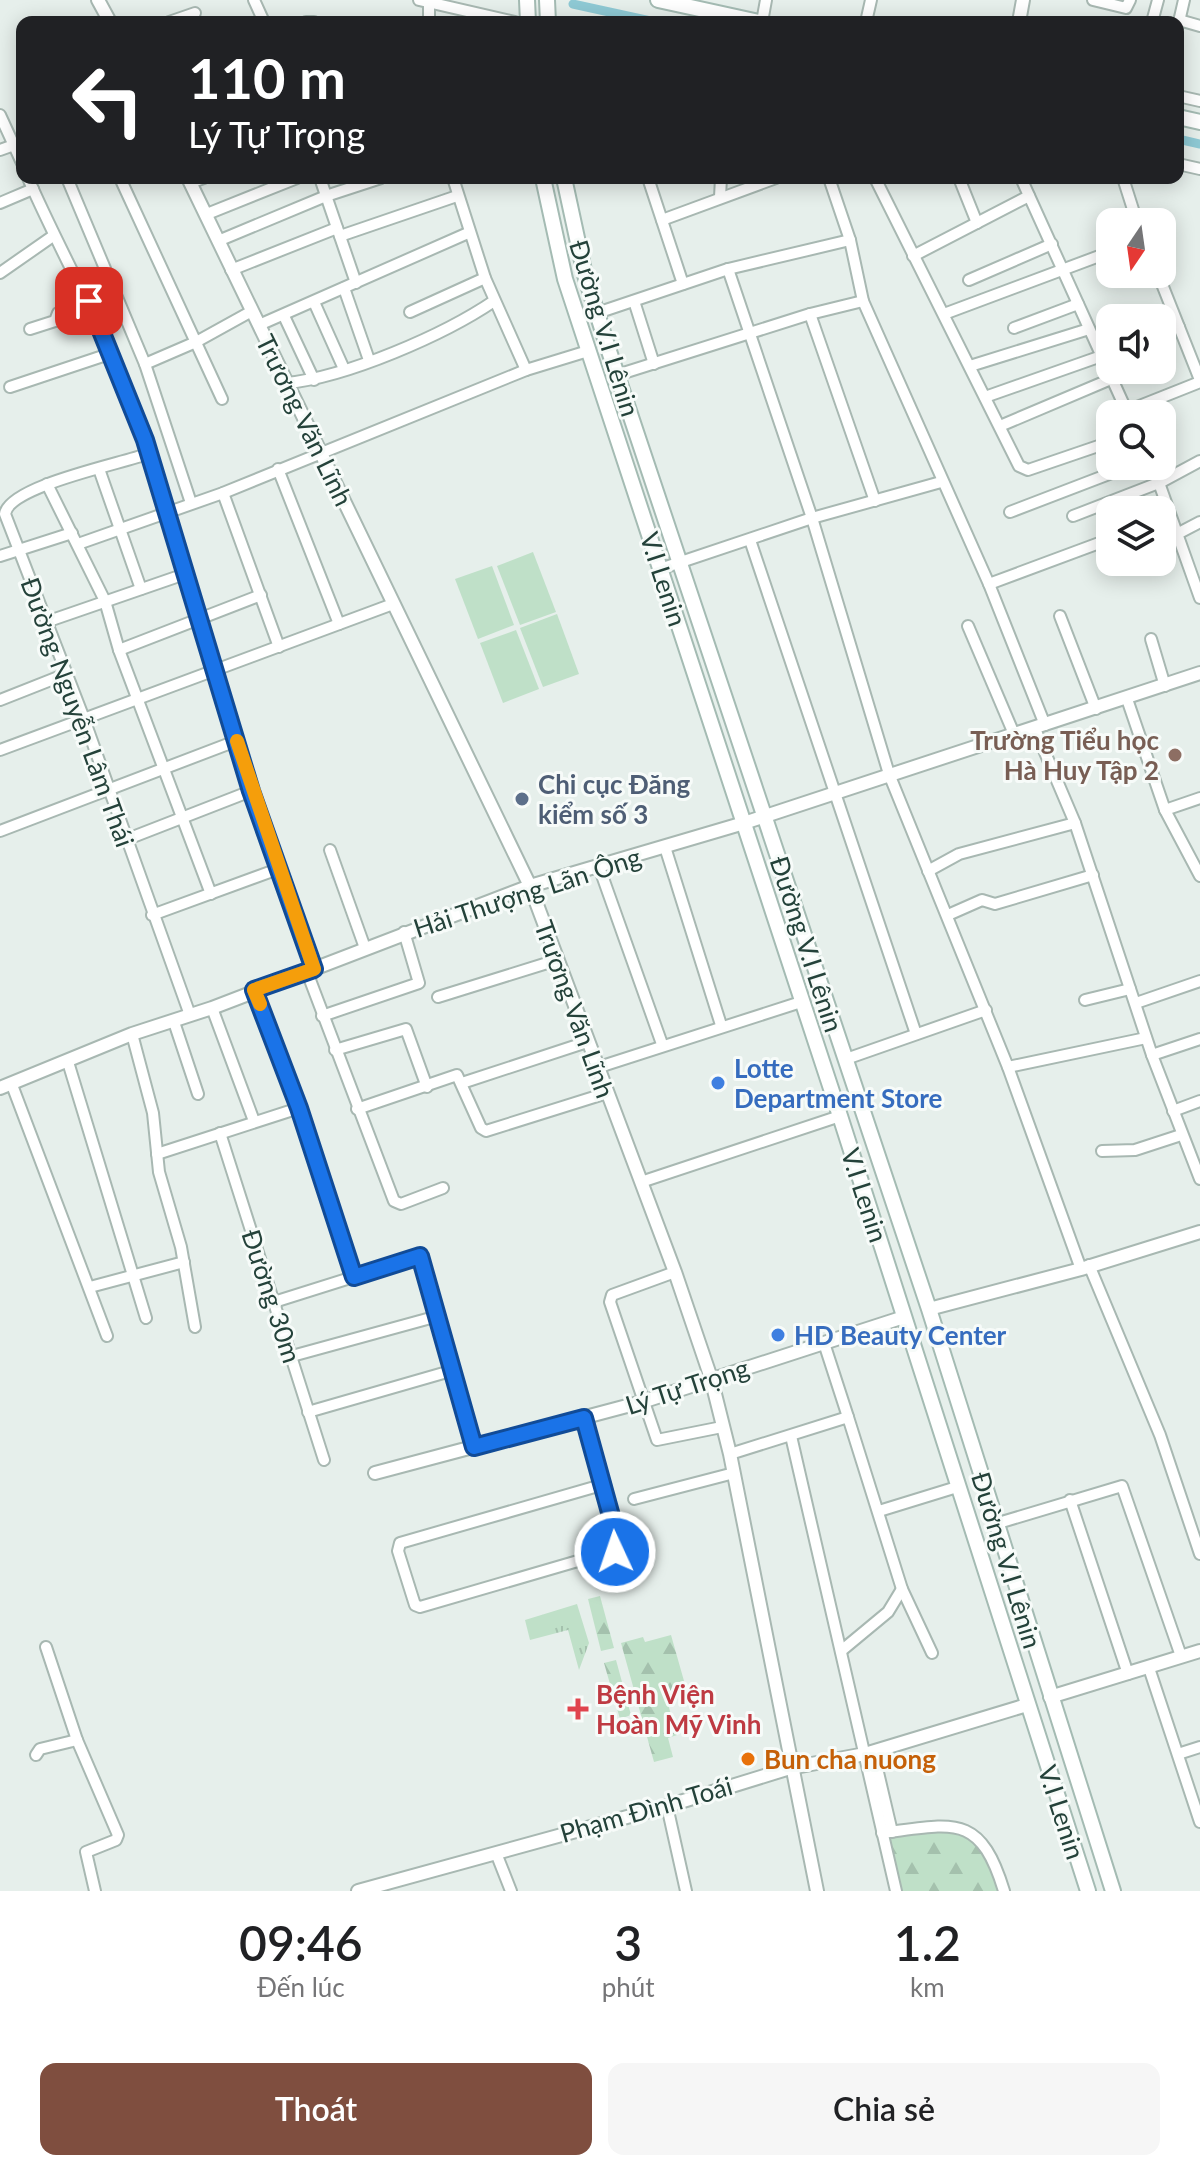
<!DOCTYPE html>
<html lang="vi">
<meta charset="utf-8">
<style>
body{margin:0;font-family:Lato,sans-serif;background:#f6f6f6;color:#202124;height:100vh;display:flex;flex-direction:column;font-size:30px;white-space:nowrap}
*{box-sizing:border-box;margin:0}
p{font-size:26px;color:#757577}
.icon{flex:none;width:44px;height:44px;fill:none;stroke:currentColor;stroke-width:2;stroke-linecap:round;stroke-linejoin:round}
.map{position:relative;height:1891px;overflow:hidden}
.panel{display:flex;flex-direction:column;background:#fff;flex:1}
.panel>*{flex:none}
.banner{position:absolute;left:16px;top:16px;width:1168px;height:168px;border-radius:16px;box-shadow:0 4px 20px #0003;background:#202124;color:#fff;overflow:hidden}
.needle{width:52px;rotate:193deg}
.buttons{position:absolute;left:1096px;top:208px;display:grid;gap:16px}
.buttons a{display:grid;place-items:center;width:80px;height:80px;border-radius:16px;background:#fff;box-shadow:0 4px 20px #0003;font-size:40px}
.pin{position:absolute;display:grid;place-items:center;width:68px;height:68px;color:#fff;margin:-34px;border-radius:16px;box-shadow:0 4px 12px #0006}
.me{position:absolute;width:88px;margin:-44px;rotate:357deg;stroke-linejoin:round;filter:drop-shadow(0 0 6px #0008)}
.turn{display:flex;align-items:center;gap:28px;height:168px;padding:0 40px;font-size:36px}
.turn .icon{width:104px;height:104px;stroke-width:2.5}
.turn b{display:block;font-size:56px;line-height:68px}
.eta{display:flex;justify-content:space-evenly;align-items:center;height:136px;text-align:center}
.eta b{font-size:48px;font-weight:600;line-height:56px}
.button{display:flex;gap:16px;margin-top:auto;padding:16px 40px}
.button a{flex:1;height:92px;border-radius:16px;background:#7f4e3f;color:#fff;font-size:32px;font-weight:600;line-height:92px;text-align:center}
.button a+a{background:#f6f6f6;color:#202124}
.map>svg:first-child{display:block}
</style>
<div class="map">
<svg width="1200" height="1891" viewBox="0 0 1200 1891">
<defs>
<pattern id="grass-tufts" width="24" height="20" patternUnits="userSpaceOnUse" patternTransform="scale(2)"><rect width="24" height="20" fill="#bfe0c8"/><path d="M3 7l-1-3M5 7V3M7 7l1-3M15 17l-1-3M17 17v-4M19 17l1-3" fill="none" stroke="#a4c1ad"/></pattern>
<pattern id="forest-firs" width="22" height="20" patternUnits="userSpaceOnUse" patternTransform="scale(2)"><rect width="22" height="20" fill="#bfe0c8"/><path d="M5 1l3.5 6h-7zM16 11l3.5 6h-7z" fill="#a4c1ad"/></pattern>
</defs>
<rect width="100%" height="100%" fill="#e6efeb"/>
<path fill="url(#grass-tufts)" d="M577 1604 589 1643 579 1670 568 1630 530 1640 525 1620Z"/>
<g fill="url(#forest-firs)">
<path d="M600 1596 614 1648 601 1651 588 1599Z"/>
<path d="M671 1635 686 1688 665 1694 677 1735 668 1738 673 1757 654 1762 621 1643 643 1637 645 1642Z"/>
<path d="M616 1660 631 1715 620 1719 604 1663Z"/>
<path d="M942 1826 976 1836 1004 1891H896L882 1833Z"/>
</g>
<g fill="#bfe0c8">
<path d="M533 552 556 612 520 625 497 566Z"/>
<path d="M492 566 514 625 478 639 455 579Z"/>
<path d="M557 614 579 674 543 687 520 628Z"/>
<path d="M516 630 539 689 503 703 480 643Z"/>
</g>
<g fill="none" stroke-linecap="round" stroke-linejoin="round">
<g stroke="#8ec9d4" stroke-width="9">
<path d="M573 4 655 22"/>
<path d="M1178 139 1200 144"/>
</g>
<defs>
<g id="minor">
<path d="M254 0 264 22"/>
<path d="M419 0 515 22"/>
<path d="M1093 0 1126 8 1130 0"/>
<path d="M1179 20 1200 26"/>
<path d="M169 22 195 13"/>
<path d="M306 22H314"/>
<path d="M429 22V3"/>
<path d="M762 22 766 0"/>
<path d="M866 22 871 0"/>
<path d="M1152 22 1158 0"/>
<path d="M1178 26 1184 0"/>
<path d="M1178 96 1200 101"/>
<path d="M0 115 22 163"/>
<path d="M0 150 14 145"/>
<path d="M1178 164 1200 169"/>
<path d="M28 178C66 265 115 346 144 438 198 615 251 794 314 969"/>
<path d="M67 178 145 364 191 503"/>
<path d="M120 178 222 399"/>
<path d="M320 178 356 283"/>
<path d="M453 178 485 278 526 370"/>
<path d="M648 178 683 284"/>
<path d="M829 178 850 240 863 301 989 584 1045 725"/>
<path d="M875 178 1019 466 1028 470 1110 442"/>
<path d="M959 178 977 223"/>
<path d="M1021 178 1128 414"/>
<path d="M1123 178 1137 222"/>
<path d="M190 183 204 178"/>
<path d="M720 197 721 178"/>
<path d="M0 203 33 189"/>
<path d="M207 214 297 178"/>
<path d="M662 220 776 178"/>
<path d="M340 236 457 196"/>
<path d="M218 241 326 196 381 178"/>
<path d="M913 256 1029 196"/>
<path d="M728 269 812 518 889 774 1008 1067 1081 1269"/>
<path d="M231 270 337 228"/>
<path d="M0 273 53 236"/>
<path d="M1158 274 1200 380"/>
<path d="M969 280 1052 244"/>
<path d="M344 288 369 360"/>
<path d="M634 301 654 364"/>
<path d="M314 302 344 369"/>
<path d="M410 312 485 278"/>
<path d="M597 313 728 269 850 240"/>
<path d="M810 314 875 501"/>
<path d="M944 314 1110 252"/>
<path d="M284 316 314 380"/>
<path d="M259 325 468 233"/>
<path d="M1014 328 1078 304"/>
<path d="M30 329 55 321 58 313 89 301"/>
<path d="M1162 333 1179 327"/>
<path d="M145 364 196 342 252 311"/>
<path d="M970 366 1089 329"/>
<path d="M617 375 810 314 863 301"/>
<path d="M287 383C347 377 444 335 494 301"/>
<path d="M10 387 112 353"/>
<path d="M985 397 1110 353"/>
<path d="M1127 411 1200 382"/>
<path d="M1000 426 1111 379"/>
<path d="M147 454C120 464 9 486 5 514L83 716 190 1015"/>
<path d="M1153 466 1200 598"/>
<path d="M99 469 141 589"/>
<path d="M278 469 339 624"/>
<path d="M47 484 105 601 119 650 211 894"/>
<path d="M223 493 279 647"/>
<path d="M1010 512 1130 466"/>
<path d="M1073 516 1161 482 1200 461"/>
<path d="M1179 533 1200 522"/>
<path d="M750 540 916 1034"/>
<path d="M78 544 223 493 526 370 588 351"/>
<path d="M0 556 72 533"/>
<path d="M660 569 812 518 941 482"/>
<path d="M989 584 1110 539"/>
<path d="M1060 616 1096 709"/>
<path d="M46 622 185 574"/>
<path d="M968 626 1014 734"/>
<path d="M1151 639 1165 686"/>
<path d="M119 650 261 595"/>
<path d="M1127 699 1165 810 1200 876"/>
<path d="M0 700 66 674"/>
<path d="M1035 729 1075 823 1152 1055 1200 1179"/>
<path d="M0 750 393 604"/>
<path d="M1165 810 1200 798"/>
<path d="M0 831 236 741"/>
<path d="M125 840 251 791"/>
<path d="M665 847 721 1025"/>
<path d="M330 850 365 948"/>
<path d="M598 864 662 1044"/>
<path d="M928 871 959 854 1075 823"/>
<path d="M152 915 278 869"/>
<path d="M948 915 982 900 995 904 1093 875"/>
<path d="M307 972 394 1201 401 1204 443 1188"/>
<path d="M254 990 299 1108 354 1277"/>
<path d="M438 997 557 960"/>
<path d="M1085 1000 1130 989"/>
<path d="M1136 1003 1200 981"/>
<path d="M212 1008 254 1121"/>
<path d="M322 1016 419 983 404 932"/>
<path d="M174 1022 198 1094"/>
<path d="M132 1034 153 1113 159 1172 181 1247 195 1327"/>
<path d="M335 1050 406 1029 427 1087"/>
<path d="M1152 1055 1200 1039"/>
<path d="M846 1059 986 1010"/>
<path d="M68 1062 146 1318"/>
<path d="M1008 1067 1146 1038"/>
<path d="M596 1068 801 1002"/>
<path d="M462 1083 587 1042"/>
<path d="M12 1085 107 1336"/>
<path d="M357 1109 457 1075 481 1128 486 1131 607 1093"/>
<path d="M1173 1111 1200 1101"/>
<path d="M220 1133 324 1460"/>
<path d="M1102 1151 1135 1150 1181 1135"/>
<path d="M157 1154 299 1108"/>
<path d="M641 1182 840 1116"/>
<path d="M1089 1265 1160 1435 1200 1554"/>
<path d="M675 1272 612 1295 610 1302 657 1440 722 1427"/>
<path d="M90 1287 184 1262"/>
<path d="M274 1302 420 1256 474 1447"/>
<path d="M824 1343 848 1417"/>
<path d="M292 1356 438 1316"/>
<path d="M308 1412 454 1370"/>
<path d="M584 1418 605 1484 619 1549 420 1607 415 1605 398 1551 400 1543 605 1484"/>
<path d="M791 1436 896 1891"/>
<path d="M730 1454 848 1417 902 1589 932 1653"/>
<path d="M634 1499 734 1473"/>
<path d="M1070 1500 1128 1674"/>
<path d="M879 1511 957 1487"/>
<path d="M995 1524 1122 1486 1181 1656"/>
<path d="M46 1647 77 1740 118 1835 116 1840 86 1852 95 1891"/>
<path d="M841 1651 888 1612 902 1589"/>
<path d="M1149 1668 1200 1822"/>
<path d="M873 1751 892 1832"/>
<path d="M1178 1754 1200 1747"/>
<path d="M36 1755 40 1749 77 1740"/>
<path d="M667 1806 686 1891"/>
<path d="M882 1833C953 1824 980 1812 1004 1891"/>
<path d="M496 1853 511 1891"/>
</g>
<g id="tertiary">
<path d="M98 0 110 22"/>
<path d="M1019 22 1023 0"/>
<path d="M188 178 530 886 675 1272 711 1378 730 1454 817 1891"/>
<path d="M0 1088 132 1034 212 1008 530 886 744 823 1200 673"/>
<path d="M929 1309 1081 1269 1200 1232"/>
<path d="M375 1473 642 1402 904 1317"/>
<path d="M1050 1697 1200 1651"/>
<path d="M358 1891 667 1806 790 1768 865 1754 1027 1705"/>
</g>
<g id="secondary">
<path d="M527 0 528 22"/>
<path d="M547 0 548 22"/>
<path d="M658 0 759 22"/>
<path d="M1178 117 1200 122"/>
<path d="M543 178 565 279 840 1116 1088 1891"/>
<path d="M564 178 585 275 608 348 929 1309 1113 1891"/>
</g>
</defs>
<use href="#minor" stroke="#a8b8b2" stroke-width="14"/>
<use href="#tertiary" stroke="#a8b8b2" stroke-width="16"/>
<use href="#secondary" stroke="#a4bbb3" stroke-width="18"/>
<use href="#minor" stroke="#fff" stroke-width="10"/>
<use href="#tertiary" stroke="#fff" stroke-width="12"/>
<use href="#secondary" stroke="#fff" stroke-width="14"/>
</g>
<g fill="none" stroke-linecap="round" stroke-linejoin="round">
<defs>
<path id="route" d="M89 301 145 440 251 791 314 969 254 990 299 1108 354 1277 420 1256 474 1447 584 1418 619 1545 615 1552"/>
</defs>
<use href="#route" stroke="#114b97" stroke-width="20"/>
<use href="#route" stroke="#1a73e8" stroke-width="14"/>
<path stroke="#f59e0b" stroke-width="14" d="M237 741 314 969 254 990 260 1004"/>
</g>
<circle fill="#8d6e63" stroke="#f7fbf9" stroke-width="3" cx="1175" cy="755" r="8"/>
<circle fill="#5c6f8a" stroke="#f7fbf9" stroke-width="3" cx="522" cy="799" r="8"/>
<g fill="#3f7fe0" stroke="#f7fbf9" stroke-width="3">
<circle cx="718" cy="1083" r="8"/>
<circle cx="778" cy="1335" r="8"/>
</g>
<path fill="#e0444e" stroke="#f7fbf9" stroke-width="3" d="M574 1697h8v8h8v8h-8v8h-8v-8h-8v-8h8z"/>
<circle fill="#e8710a" stroke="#f7fbf9" stroke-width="3" cx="748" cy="1759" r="8"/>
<g text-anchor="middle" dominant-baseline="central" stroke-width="6" stroke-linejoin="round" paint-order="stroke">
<g font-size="26" fill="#24423a" stroke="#f7fbf9">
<text transform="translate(605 328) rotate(73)">Đường V.I Lênin</text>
<text transform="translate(305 420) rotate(64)">Trương Văn Lĩnh</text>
<text transform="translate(664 579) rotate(72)">V.I Lenin</text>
<text transform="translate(78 712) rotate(70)">Đường Nguyễn Lâm Thái</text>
<text transform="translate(527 892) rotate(-18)">Hải Thượng Lãn Ông</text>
<text transform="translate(807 944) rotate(72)">Đường V.I Lênin</text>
<text transform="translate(575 1009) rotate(70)">Trương Văn Lĩnh</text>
<text transform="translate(865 1195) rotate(72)">V.I Lenin</text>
<text transform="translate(272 1296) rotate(72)">Đường 30m</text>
<text transform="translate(687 1386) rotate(-18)">Lý Tự Trọng</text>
<text transform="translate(1007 1560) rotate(73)">Đường V.I Lênin</text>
<text transform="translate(646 1809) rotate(-16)">Phạm Đình Toái</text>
<text transform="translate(1062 1812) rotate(72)">V.I Lenin</text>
</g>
<g font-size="26" font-weight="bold" fill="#785e54" stroke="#f7fbf9" text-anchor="end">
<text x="1159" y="740">Trường Tiểu học<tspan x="1159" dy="30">Hà Huy Tập 2</tspan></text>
</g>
<g font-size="26" font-weight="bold" fill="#4e5e75" stroke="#f7fbf9" text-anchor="start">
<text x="538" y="784">Chi cục Đăng<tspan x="538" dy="30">kiểm số 3</tspan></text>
</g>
<g font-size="26" font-weight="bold" fill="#366cbe" stroke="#f7fbf9" text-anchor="start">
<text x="734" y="1068">Lotte<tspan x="734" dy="30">Department Store</tspan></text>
<text x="794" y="1335">HD Beauty Center</text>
</g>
<g font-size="26" font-weight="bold" fill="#be3a42" stroke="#f7fbf9" text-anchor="start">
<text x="596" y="1694">Bệnh Viện<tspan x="596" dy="30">Hoàn Mỹ Vinh</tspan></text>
</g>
<g font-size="26" font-weight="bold" fill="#c56008" stroke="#f7fbf9" text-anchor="start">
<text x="764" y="1759">Bun cha nuong</text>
</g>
</g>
</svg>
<div class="buttons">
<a><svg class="needle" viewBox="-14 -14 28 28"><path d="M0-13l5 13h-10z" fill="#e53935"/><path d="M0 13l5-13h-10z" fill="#757577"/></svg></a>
<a><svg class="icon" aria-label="sound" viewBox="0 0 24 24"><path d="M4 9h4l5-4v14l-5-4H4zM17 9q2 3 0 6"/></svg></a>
<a><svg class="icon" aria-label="search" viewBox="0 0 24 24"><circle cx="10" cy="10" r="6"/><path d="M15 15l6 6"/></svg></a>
<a><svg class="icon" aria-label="layers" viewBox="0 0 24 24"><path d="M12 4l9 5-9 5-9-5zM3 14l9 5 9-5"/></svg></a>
</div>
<div class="pin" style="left:89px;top:301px;background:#d93025"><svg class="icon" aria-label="arrive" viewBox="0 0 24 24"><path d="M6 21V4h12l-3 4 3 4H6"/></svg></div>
<svg class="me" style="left:615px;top:1552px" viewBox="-20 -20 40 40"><circle r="17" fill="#1a73e8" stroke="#fff" stroke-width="3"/><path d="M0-11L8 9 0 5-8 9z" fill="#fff"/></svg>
<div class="banner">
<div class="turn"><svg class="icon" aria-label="left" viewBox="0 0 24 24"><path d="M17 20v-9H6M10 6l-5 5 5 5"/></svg><div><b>110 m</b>Lý Tự Trọng</div></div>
</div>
</div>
<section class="panel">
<div class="eta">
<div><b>09:46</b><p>Đến lúc</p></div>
<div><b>3</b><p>phút</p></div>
<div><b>1.2</b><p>km</p></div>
</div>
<div class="button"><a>Thoát</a><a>Chia sẻ</a></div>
</section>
